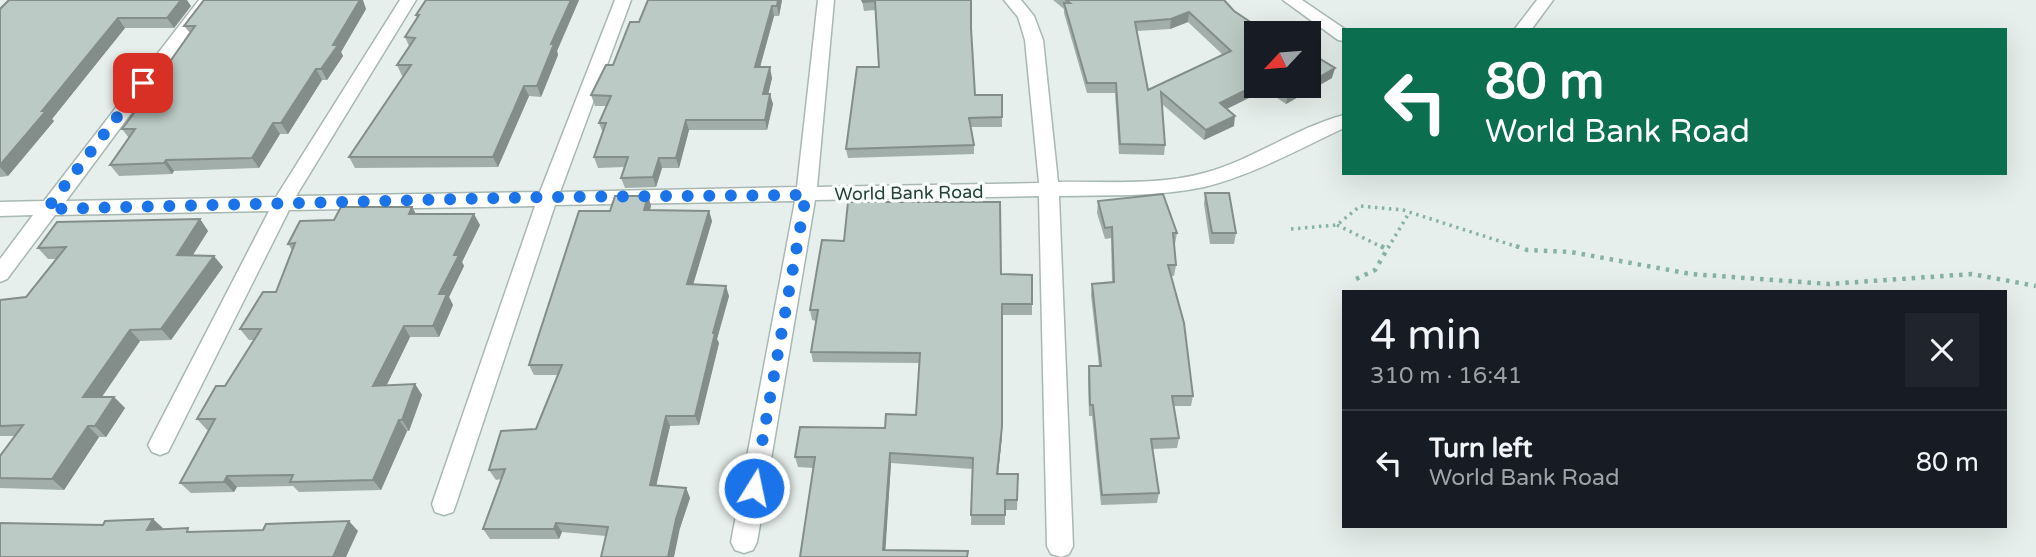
<!DOCTYPE html>
<meta charset="utf-8">
<style>
body{margin:0;font-family:"Varela Round",sans-serif;background:#20242c;color:#f1f3f6;height:100vh;display:flex;flex-direction:column;font-size:26px;white-space:nowrap}
*{box-sizing:border-box;margin:0}
p{font-size:23px;color:#9ea1a6}
.icon{flex:none;width:38px;height:38px;fill:none;stroke:currentColor;stroke-width:2;stroke-linecap:round;stroke-linejoin:round}
.map{position:relative;flex:1;overflow:hidden}
.panel{position:absolute;left:1342px;top:290px;width:665px;height:238px;display:flex;flex-direction:column;background:#171b24;border-radius:0px;box-shadow:0 7px 28px #0002}
.panel>*{flex:none}
.banner{position:absolute;left:1342px;top:28px;width:665px;height:147px;border-radius:0px;box-shadow:0 7px 28px #0002;background:#0b6e4f;color:#fff;overflow:hidden}
.needle{width:46px;rotate:244deg}
.controls{position:absolute;left:1244px;top:21px;display:grid;gap:14px}
.controls a{display:grid;place-items:center;width:77px;height:77px;border-radius:0px;background:#171b24;box-shadow:0 7px 28px #0002;font-size:35px}
.pin{position:absolute;display:grid;place-items:center;width:60px;height:60px;color:#fff;margin:-30px;border-radius:14px;box-shadow:0 4px 10px #0006}
.me{position:absolute;width:77px;margin:-38px;rotate:10deg;stroke-linejoin:round;filter:drop-shadow(0 0 5px #0008)}
.turn{display:flex;align-items:center;gap:24px;height:147px;padding:0 28px;font-size:32px}
.turn .icon{width:91px;height:91px;stroke-width:2.5}
.turn b{display:block;font-size:49px;line-height:60px}
.round{display:grid;place-items:center;flex:none;width:74px;height:74px;border-radius:0px;background:#20242c}
.summary{display:flex;align-items:center;justify-content:space-between;height:119px;padding:0 28px}
h1{font-size:42px;font-weight:600;line-height:52px}
ul{padding:0;list-style:none}
li{display:flex;align-items:center;gap:21px;height:105px;padding:0 28px;border-top:2px solid #363941}
li div{flex:1}
li b{display:block;font-size:26px}
li em{font-style:normal}
.map>svg:first-child{display:block}
</style>
<div class="map">
<svg width="2036" height="557" viewBox="0 0 2036 557">
<rect width="100%" height="100%" fill="#e6efeb"/>
<g fill="none" stroke-linecap="round" stroke-linejoin="round">
<defs>
<g id="minor">
<path d="M199 0H215L66 201 276 197 400 0H416L296 196 540 192 615 0H631L560 192 797 187 818 0H834L817 187 1039 183 1025 40 1018 17 1004 0H1021L1034 16 1043 40 1058 182C1106 181 1157 186 1204 173 1253 160 1295 128 1344 115V128C1299 149 1253 175 1204 187 1157 197 1107 195 1059 196L1073 546 1069 554 1061 557 1051 554 1047 546 1039 196 815 200 757 542 753 550 744 553 735 550 731 542 795 201 555 205 456 504 453 512 444 515 435 512 432 504 535 206 289 210 168 452 160 455 152 452 148 445 269 211 55 215 7 279 0 282V259L33 215 0 216V202L44 201Z"/>
<path d="M1283 0H1302L1346 30 1344 41 1338 40Z"/>
<path d="M1537 0H1553L1531 30H1514Z"/>
</g>
</defs>
<use href="#minor" stroke="#a8b8b2" stroke-width="3"/>
<g stroke="#86b3a5" stroke-width="3.5" stroke-dasharray="2.5 4.5" stroke-linecap="butt">
<path d="M1337 225 1384 248"/>
<path d="M1291 229 1337 225 1360 206 1403 210 1521 248"/>
<path d="M1388 248 1409 213"/>
</g>
<g stroke="#86b3a5" stroke-width="4.5" stroke-dasharray="3.5 6" stroke-linecap="butt">
<path d="M1381 246 1388 250"/>
<path d="M1516 246 1527 250 1571 252 1691 274 1829 284 1972 274 2036 286"/>
<path d="M1356 279 1375 270 1389 246"/>
</g>
<use href="#minor" fill="#fff" fill-rule="evenodd"/>
</g>
<g fill="#a1aea9" fill-rule="evenodd">
<path d="M426 0H579L557 51 558 55 541 97 529 96 498 167 355 168 349 157 404 76H402L397 65 409 46 405 37 417 18 416 15Z"/>
<path d="M648 0H782L779 16H774L760 67 772 78 768 94 773 104 767 130H689L679 168H662L656 187 625 188 621 178 624 167 598 168 594 157 603 133 599 123 607 106H595L591 95 613 65 639 22Z"/>
<path d="M862 0H972L971 34 975 95H1002V127H971L974 145V154L848 158 846 149 879 67 876 10 864 11Z"/>
<path d="M1053 0H1224L1256 86H1309L1332 78 1286 104 1265 90 1227 109 1234 126 1204 140 1162 104 1165 145 1164 155 1119 154 1115 93H1087L1064 13V9ZM1188 22 1223 55 1148 90 1137 31 1170 29Z"/>
<path d="M191 6 174 28H125L52 119 54 121 8 176 0 177V9Z"/>
<path d="M366 9 341 52 343 56 327 80H322L288 134H280L259 168 174 171 172 174 119 176 110 165 129 138 122 129 163 75 162 73 190 33 184 26Z"/>
<path d="M1205 193 1236 233 1234 244H1210L1204 204Z"/>
<path d="M648 196 651 206 650 210 709 211 712 221 693 285 729 296 717 339 719 343 699 425 670 426 656 486 686 488 690 498 680 528 606 536 562 532 559 539H490L483 529 501 479 496 480 489 470 536 429 558 375H534L529 365 610 211Z"/>
<path d="M1098 201 1177 233 1175 244H1174L1176 265 1174 276H1171L1193 396 1191 406H1173L1179 438 1177 448 1152 449 1159 493 1157 503 1101 505 1092 416H1089L1088 377 1089 366H1099L1091 295 1092 284 1112 282 1111 238 1105 239 1097 213Z"/>
<path d="M412 207 416 214 480 225 462 262 464 266 449 297 453 305 439 337H410L386 386 415 384 422 395 409 431H407L381 490 299 492 293 486 237 487 234 492 191 493 180 483 209 430H207L197 419 225 386 254 340H249L240 329 276 292 292 250 288 244 334 220Z"/>
<path d="M200 219 208 231 192 255 223 267 171 340 140 341 102 397H114L125 408 106 437H99L64 490 0 488V478L15 436H0V300L26 297 57 259H48L38 248Z"/>
<path d="M1001 274 1032 275V315H1002V436L998 474H1018L1017 510H1005V525H971L972 469 891 463 885 550 800 557 813 468 798 467 795 457 885 428 916 415 919 363 813 362 811 352 816 321 812 320 810 310Z"/>
</g>
<g fill="#838d89">
<path d="M181 0H187L191 6 174 28 167 18Z"/>
<path d="M360 0H363L366 9 341 52 343 56 327 80 321 69 333 45Z"/>
<path d="M571 0H579L557 51 558 55 541 97 537 86 551 44Z"/>
<path d="M778 0H782L779 16 777 6Z"/>
<path d="M772 6 774 16 757 78 755 67Z"/>
<path d="M1189 12 1188 22 1170 29 1171 19Z"/>
<path d="M118 18 125 28 52 119 54 121 8 176 0 167V165L42 111Z"/>
<path d="M770 67 772 78 766 104 763 94Z"/>
<path d="M1335 68 1332 78 1286 104 1288 94 1304 86H1309V83Z"/>
<path d="M316 69 322 80 288 134 281 123Z"/>
<path d="M1256 85 1266 86 1265 90 1218 113 1220 103Z"/>
<path d="M524 86 529 96 498 167 493 157Z"/>
<path d="M770 94 773 104 767 130 765 120Z"/>
<path d="M1235 116 1234 126 1204 140 1206 130Z"/>
<path d="M686 120 689 130 679 168 676 158Z"/>
<path d="M273 123 280 134 259 168 252 158Z"/>
<path d="M659 158 662 168 656 187 653 177Z"/>
<path d="M166 160 174 171 172 174 164 163Z"/>
<path d="M648 196 651 206 647 220 644 210Z"/>
<path d="M412 207 418 218 409 214Z"/>
<path d="M709 211 712 221 690 295 687 284Z"/>
<path d="M474 214 480 225 462 262 464 266 449 297 453 305 439 337 433 326 439 294 454 255Z"/>
<path d="M200 219 208 231 186 266 177 255Z"/>
<path d="M214 256 223 267 171 340 161 329Z"/>
<path d="M726 286 729 296 717 339 719 343 699 425 695 416 713 333Z"/>
<path d="M1002 315V436L997 484Z"/>
<path d="M404 326 410 337 381 397 373 386Z"/>
<path d="M130 330 140 341 94 408 83 397Z"/>
<path d="M415 384 422 395 409 431 402 420Z"/>
<path d="M114 397 125 408 106 437 95 426Z"/>
<path d="M666 416 670 426 654 495 650 485Z"/>
<path d="M399 420 407 431 381 490 373 480Z"/>
<path d="M88 426 99 437 64 490 52 479Z"/>
<path d="M890 453 891 463 885 557 883 550Z"/>
<path d="M227 476 237 487 234 492 224 482Z"/>
<path d="M686 488 690 498 680 528 674 557H668L676 519Z"/>
<path d="M153 519 164 529 147 530Z"/>
<path d="M349 521 358 531 346 557H333Z"/>
<path d="M556 523 562 532 559 539 554 529Z"/>
</g>
<g fill="#bbcac4" stroke="#838d89" stroke-width="2" fill-rule="evenodd">
<path d="M9 0H181L167 18H118L42 111H46L0 165V9Z"/>
<path d="M204 0H360L333 45H338L321 69H316L281 123H273L252 158 166 160 164 163 110 165 135 129H122L164 73H162L195 26H184Z"/>
<path d="M426 0H571L551 44H554L537 86H524L493 157H349L411 65H397L415 38 405 37 419 15H416Z"/>
<path d="M648 0H778L777 6H772L755 67H770L763 94H770L765 120H686L676 158H659L653 177 621 178 628 157H594L606 123H599L611 96 591 95 606 65H613L630 22H639Z"/>
<path d="M862 0H971V28L975 95H1002V117L969 118 974 145 846 149 857 67H879L875 1 863 2Z"/>
<path d="M1066 0H1224L1234 11 1267 33H1256V85L1220 103 1235 116 1206 130 1161 92 1165 145 1120 144 1116 83H1087L1064 3H1070ZM1189 12 1231 51 1148 90 1135 22 1171 19Z"/>
<path d="M1312 54 1335 68 1309 83V55Z"/>
<path d="M1276 86H1304L1288 94Z"/>
<path d="M1205 193H1229L1236 233H1212Z"/>
<path d="M1163 194 1177 233H1173L1176 265H1168L1184 323 1193 396H1172L1179 438 1151 439 1159 493 1102 495 1093 405H1090L1089 366H1101L1092 284 1114 282 1112 227 1105 228 1098 201Z"/>
<path d="M615 196H648L644 210 709 211 687 284 726 286 713 333H715L695 416H666L650 485 686 488 676 519 668 557H601L608 527 556 523 554 529H483L505 469 489 470 501 431 536 429 562 365H529L579 211H610Z"/>
<path d="M848 202H1000L1001 274 1032 275V304H1002V426L997 474H1018L1017 500H1005V515H971L973 458 890 453 883 550 968 551 967 557H800L815 457H795L800 427 885 428 886 414 916 415 920 353 811 352 818 310H810L822 240 844 241Z"/>
<path d="M341 207H412L409 214H474L454 255H459L439 294H447L433 326H404L373 386 415 384 402 420H399L373 480 290 482 293 475 227 476 224 482 180 483 215 419H197L216 386H225L261 329H240L263 292H276L295 243 288 244 300 221 334 220Z"/>
<path d="M200 219 177 255 214 256 161 329 130 330 83 397H114L95 426H88L52 479 0 478V456L23 425 0 426V300L26 297 66 247 38 248 57 222Z"/>
<path d="M153 519 147 530 188 528 187 532 263 530 266 524 349 521 333 557H0V523L103 525 105 521Z"/>
</g>
<g fill="none" stroke-linecap="round" stroke-linejoin="round">
<path stroke="#1a73e8" stroke-width="12" stroke-dasharray="0 21.6" d="M143 83 47 209 548 197 806 195 754 488"/>
</g>
<g text-anchor="middle" dominant-baseline="central" stroke-width="7" stroke-linejoin="round" paint-order="stroke">
<g font-size="18" fill="#24423a" stroke="#f7fbf9">
<text transform="translate(909 193) rotate(-1)">World Bank Road</text>
</g>
</g>
</svg>
<div class="controls">
<a><svg class="needle" viewBox="-14 -14 28 28"><path d="M0-13l5 13h-10z" fill="#e53935"/><path d="M0 13l5-13h-10z" fill="#9ea1a6"/></svg></a>
</div>
<div class="pin" style="left:143px;top:83px;background:#d93025"><svg class="icon" aria-label="arrive" viewBox="0 0 24 24"><path d="M6 21V4h12l-3 4 3 4H6"/></svg></div>
<svg class="me" style="left:754px;top:488px" viewBox="-20 -20 40 40"><circle r="17" fill="#1a73e8" stroke="#fff" stroke-width="3"/><path d="M0-11L8 9 0 5-8 9z" fill="#fff"/></svg>
<div class="banner">
<div class="turn"><svg class="icon" aria-label="left" viewBox="0 0 24 24"><path d="M17 20v-9H6M10 6l-5 5 5 5"/></svg><div><b>80 m</b>World Bank Road</div></div>
</div>
<section class="panel">
<div class="summary"><div><h1>4 min</h1><p>310 m · 16:41</p></div><a class="round"><svg class="icon" aria-label="close" viewBox="0 0 24 24"><path d="M6 6l12 12M18 6L6 18"/></svg></a></div>
<ul>
<li><svg class="icon" aria-label="left" viewBox="0 0 24 24"><path d="M17 20v-9H6M10 6l-5 5 5 5"/></svg><div><b>Turn left</b><p>World Bank Road</p></div><em>80 m</em></li>
</ul>
</section>
</div>
